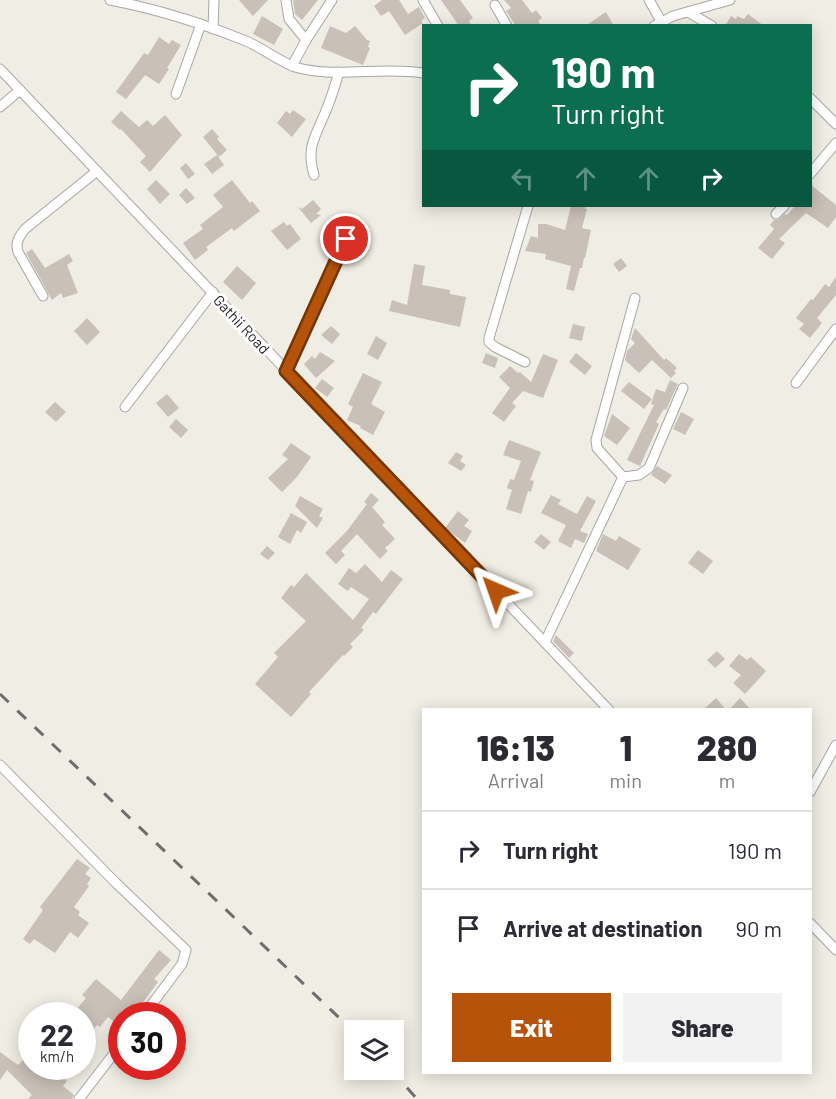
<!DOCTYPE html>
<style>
body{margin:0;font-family:Barlow,sans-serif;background:#f2f2f3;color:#2b2b33;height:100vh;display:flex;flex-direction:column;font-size:22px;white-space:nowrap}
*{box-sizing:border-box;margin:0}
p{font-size:20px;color:#7c7c81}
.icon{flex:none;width:33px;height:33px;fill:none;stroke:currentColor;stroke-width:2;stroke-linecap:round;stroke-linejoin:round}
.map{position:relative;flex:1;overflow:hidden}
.drawer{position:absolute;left:422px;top:708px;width:390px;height:366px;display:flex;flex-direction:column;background:#fff;border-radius:0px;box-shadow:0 3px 15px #0003}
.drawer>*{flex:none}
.banner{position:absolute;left:422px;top:24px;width:390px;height:183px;border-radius:0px;box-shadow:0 3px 15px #0003;background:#0b6e4f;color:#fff;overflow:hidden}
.buttons{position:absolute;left:344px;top:1020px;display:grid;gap:12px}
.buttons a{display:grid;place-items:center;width:60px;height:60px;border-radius:0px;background:#fff;box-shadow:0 3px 15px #0003;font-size:30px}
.speed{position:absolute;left:18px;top:1002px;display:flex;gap:12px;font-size:30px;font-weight:700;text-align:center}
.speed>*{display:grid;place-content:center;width:78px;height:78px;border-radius:50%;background:#fff;box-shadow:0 3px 15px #0003;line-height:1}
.speed small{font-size:15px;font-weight:400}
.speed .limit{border:9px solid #d22;background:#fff;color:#111}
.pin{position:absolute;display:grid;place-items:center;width:51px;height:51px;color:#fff;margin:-26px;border:3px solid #fff;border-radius:50%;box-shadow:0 2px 6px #0007}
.me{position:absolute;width:66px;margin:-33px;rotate:317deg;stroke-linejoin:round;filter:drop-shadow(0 0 4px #0008)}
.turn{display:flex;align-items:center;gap:21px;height:126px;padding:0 30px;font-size:27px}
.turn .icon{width:78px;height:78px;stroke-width:2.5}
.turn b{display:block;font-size:42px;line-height:51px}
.lanes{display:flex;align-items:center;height:57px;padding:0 30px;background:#0003;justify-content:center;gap:30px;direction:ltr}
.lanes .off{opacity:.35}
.eta{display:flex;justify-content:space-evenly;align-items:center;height:102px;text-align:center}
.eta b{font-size:36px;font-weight:800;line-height:42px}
.button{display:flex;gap:12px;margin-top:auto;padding:12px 30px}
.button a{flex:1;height:69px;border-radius:0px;background:#b45309;color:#fff;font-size:24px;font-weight:800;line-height:69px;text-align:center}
.button a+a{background:#f2f2f3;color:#2b2b33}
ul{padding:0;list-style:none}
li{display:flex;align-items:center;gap:18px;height:78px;padding:0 30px;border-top:2px solid #e1e1e2}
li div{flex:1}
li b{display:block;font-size:22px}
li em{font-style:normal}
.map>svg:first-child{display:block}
</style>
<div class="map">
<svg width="836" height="1099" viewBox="0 0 836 1099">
<rect width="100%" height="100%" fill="#f0ede4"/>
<g fill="#c9c0b7">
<path d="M239 0H268L253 16Z"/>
<path d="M293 0H318L302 20 295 14Z"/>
<path d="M382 0H399L408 14 419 7 425 18 421 21 423 23 405 35 389 11 381 16 374 6Z"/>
<path d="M441 0H460L473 18 469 21 472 26H459Z"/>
<path d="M504 0H522L532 13 536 10 542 18 538 21 542 26H516L506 11 511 8Z"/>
<path d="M606 12 614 26H585Z"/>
<path d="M748 14 764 26H725L731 16 736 19 737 16 744 19Z"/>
<path d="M262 16 283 29 274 45 253 34Z"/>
<path d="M330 26 346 33 355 26 367 40 370 41 368 47 370 48 363 65 321 48Z"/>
<path d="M159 37 169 44 172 40 181 45 167 68 169 69 159 84 145 75 126 99 116 92 144 53 148 55Z"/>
<path d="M293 110 306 119 292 137 277 123 286 111 290 114Z"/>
<path d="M121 111 139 127 147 120 153 126 165 115 182 135 150 172 140 162 146 156 121 129 120 130 111 122Z"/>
<path d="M212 129 219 137 217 139 227 150 219 157 203 137Z"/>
<path d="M217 155 224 165 212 174 204 164Z"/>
<path d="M186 163 195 174 188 179 180 168Z"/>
<path d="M156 180 170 194 160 204 147 189Z"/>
<path d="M232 180 250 203 252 201 260 211 234 231 232 228 206 247 208 250 195 260 183 243 203 229 200 225 223 207 213 195Z"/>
<path d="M810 184 836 205V217L828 228 806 213 779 239 785 243 772 259 758 248 774 229 770 225 774 220H778L785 214 787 215 795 206H810Z"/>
<path d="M186 188 195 198 187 204 179 195Z"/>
<path d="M313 200 321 209 316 214 321 215 311 223 298 207 302 209Z"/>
<path d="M571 206H586L585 209H587L582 228 591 230 585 258H584L582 268H580L574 291 566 289 571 266 545 259 546 254 525 251 531 236 538 238V224H546L565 230Z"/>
<path d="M284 222 287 226 290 224 301 239 287 250 271 231Z"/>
<path d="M352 230 363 238 357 246 352 243 353 238 350 234Z"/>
<path d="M32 249 45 268 69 254 73 261 67 265 78 293 63 298 61 293 52 300 26 253Z"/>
<path d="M621 258 627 266 619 272 613 264Z"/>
<path d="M414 264 425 266 422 285 450 290V294L466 297 460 327 389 311 392 300 407 305Z"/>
<path d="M237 266 256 283 242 300 223 282Z"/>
<path d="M836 277V295L817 318 822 323 810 338 799 329 804 324 796 318 811 299 813 300 825 284 829 287Z"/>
<path d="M87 318 100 332 87 345 74 331Z"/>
<path d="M573 324 585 327 582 341 569 338Z"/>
<path d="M331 326 340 334 332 344 321 335Z"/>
<path d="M635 328 664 360 666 358 677 368 674 371 676 373 671 378 652 360 639 373 625 360 627 351 635 343 631 339Z"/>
<path d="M376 336 387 343 378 360 367 354Z"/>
<path d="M320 352 335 361 316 378 304 364 312 356 315 359Z"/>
<path d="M486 353 498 358 495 368 482 363Z"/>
<path d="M576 353 592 366 585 375 569 362Z"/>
<path d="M543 354 558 360 543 398 523 391 512 403 516 406 504 422 492 413 510 388 499 377 510 366 518 373 520 372 531 382Z"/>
<path d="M363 373 382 382 371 404 385 412 373 435 360 428 361 426 347 420 353 407 348 404Z"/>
<path d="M322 379 334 388 327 397 315 388Z"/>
<path d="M670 380 678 384 666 410 664 409 656 422 659 424 640 466 627 460 654 405 651 404 656 389 665 392Z"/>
<path d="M629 382 652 399 644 409 621 391Z"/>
<path d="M167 394 179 408 168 417 156 403Z"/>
<path d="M55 402 66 412 56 422 45 412Z"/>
<path d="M681 412 694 419 685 435 673 429Z"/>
<path d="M612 414 630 428 617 445 604 436Z"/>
<path d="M176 419 188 430 181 438 169 427Z"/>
<path d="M509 440 541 452 530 480 534 481 531 492 528 491 521 514 506 509 512 490 507 488 510 479 514 480 521 461 503 455Z"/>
<path d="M291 443 311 457 297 477 282 492 268 478 288 459 282 455Z"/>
<path d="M456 452 463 456 460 461 466 465 461 471 448 463Z"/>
<path d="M657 466 672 475 665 484 651 475Z"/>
<path d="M371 493 379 500 372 507 385 522 382 525 395 539 385 548 388 551 380 559 357 534 341 551 345 555 336 564 325 553 347 531 367 504 364 502Z"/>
<path d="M551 495 561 500 558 504 577 514 587 496 596 501 580 531 588 534 584 543 575 539 571 548 558 541 566 525 541 513Z"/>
<path d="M300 496 323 509 319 516 323 518 317 528 295 506Z"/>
<path d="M458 511 469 520 464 526 472 531 465 543 445 528Z"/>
<path d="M291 513 307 522 301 533 297 530 290 544 278 537Z"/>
<path d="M541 534 551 542 544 550 534 542Z"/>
<path d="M603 534 616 541 619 536 641 549 628 570 596 551Z"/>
<path d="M267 546 275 553 268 560 260 554Z"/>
<path d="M698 550 713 561 703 574 688 563Z"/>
<path d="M365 564 382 582 391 570 403 579 376 614 373 612 361 628 364 630 350 644 353 647 344 656 343 655 309 692 311 694 291 717 255 684 278 657 274 653 306 621 281 598 291 585 294 587 306 573 353 620 369 599 351 587 348 591 338 584 349 568 356 573Z"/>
<path d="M556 635 574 653 569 658 553 641Z"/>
<path d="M717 651 725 659 715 668 707 660Z"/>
<path d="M739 654 747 660 751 657 766 671 745 694 733 683 741 675 729 666Z"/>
<path d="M716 698 726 710H703Z"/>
<path d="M740 698 751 710H729Z"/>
<path d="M77 859 90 868 85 874 91 878 87 884 89 886 74 907 80 912 78 915 89 923 78 938 70 932 55 953 34 939 30 944 23 939 43 910 40 907Z"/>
<path d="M159 950 171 960 154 979 158 982 133 1016H122V1028L108 1017 100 1027 97 1025 90 1033 82 1027V1016H71L86 998 82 995 96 979 121 1000Z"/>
<path d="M0 1052 18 1065 32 1052V1066H42L51 1076 55 1071 67 1081 63 1086 74 1095 72 1099H28L32 1095 7 1070 0 1080Z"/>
</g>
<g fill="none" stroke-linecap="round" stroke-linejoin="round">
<defs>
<g id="street">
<path d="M110 0C157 9 202 23 246 41 263 48 278 61 295 67 336 79 381 66 423 73"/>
<path d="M286 0 289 19 306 40"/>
<path d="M423 0 438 26"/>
<path d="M649 0 661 21"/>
<path d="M495 5 507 26"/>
<path d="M688 12 712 26"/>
<path d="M654 26 673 16 730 0"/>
<path d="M213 29 214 0"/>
<path d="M292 66 306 40 332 0"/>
<path d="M0 69 609 710"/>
<path d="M176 94 201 24"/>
<path d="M810 98 836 124"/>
<path d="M0 107 20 90"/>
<path d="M810 174 836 143"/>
<path d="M314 175C306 148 315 137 325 113 331 99 335 86 339 72"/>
<path d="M776 214 784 206"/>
<path d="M43 296 18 252C15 242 19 237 25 229L97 171"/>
<path d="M635 298 596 440 597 448 623 477 639 475 649 468 683 388"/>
<path d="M525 362 495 347 489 342V338L528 206"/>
<path d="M286 371 346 239"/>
<path d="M796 383 836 329"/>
<path d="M125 407 213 292"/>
<path d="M545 642 623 477"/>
<path d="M0 765 115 882 186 950 182 964 143 1016"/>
<path d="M810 792 836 745"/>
<path d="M810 923 836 950"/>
<path d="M79 1099 122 1043"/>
</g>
</defs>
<use href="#street" stroke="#a6a6a6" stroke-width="11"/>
<use href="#street" stroke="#fff" stroke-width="9"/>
<g stroke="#6d6d6d" stroke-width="3" stroke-dasharray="12 12" stroke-linecap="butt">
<path d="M0 694 354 1032"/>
<path d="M391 1070 417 1099"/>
</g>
</g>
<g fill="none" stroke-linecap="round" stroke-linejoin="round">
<defs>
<path id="route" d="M346 239 286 371 496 591"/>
</defs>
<use href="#route" stroke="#753606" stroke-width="15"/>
<use href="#route" stroke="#b45309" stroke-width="10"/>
</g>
<g text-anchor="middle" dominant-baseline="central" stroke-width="6" stroke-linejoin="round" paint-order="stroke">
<g font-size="15" fill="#1f1f1f" stroke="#fff">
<text transform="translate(242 324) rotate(47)">Gathii Road</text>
</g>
</g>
</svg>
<div class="buttons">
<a><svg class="icon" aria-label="layers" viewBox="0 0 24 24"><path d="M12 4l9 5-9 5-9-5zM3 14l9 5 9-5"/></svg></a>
</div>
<div class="speed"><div>22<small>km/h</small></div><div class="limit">30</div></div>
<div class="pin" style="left:346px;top:239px;background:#d93025"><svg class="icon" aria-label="arrive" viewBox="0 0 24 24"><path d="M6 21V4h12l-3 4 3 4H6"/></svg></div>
<svg class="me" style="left:496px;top:591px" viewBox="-20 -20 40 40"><path d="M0-17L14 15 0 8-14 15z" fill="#b45309" stroke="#fff" stroke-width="4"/></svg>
<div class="banner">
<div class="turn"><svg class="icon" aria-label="right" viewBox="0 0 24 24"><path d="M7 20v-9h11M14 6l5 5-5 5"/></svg><div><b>190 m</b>Turn right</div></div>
<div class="lanes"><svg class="icon off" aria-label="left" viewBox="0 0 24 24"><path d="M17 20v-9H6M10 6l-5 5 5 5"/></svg><svg class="icon off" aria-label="ahead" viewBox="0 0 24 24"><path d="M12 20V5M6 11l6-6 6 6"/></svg><svg class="icon off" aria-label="ahead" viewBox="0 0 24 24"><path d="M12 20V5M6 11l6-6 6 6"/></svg><svg class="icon" aria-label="right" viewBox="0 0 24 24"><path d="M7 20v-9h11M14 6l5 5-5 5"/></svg></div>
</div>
<section class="drawer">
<div class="eta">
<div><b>16:13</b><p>Arrival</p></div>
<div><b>1</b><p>min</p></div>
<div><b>280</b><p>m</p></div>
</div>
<ul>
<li><svg class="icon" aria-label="right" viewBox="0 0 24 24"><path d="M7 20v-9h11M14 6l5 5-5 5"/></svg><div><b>Turn right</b></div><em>190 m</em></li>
<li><svg class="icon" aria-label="arrive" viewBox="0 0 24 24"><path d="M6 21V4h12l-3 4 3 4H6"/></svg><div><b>Arrive at destination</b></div><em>90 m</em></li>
</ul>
<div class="button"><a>Exit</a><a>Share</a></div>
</section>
</div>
